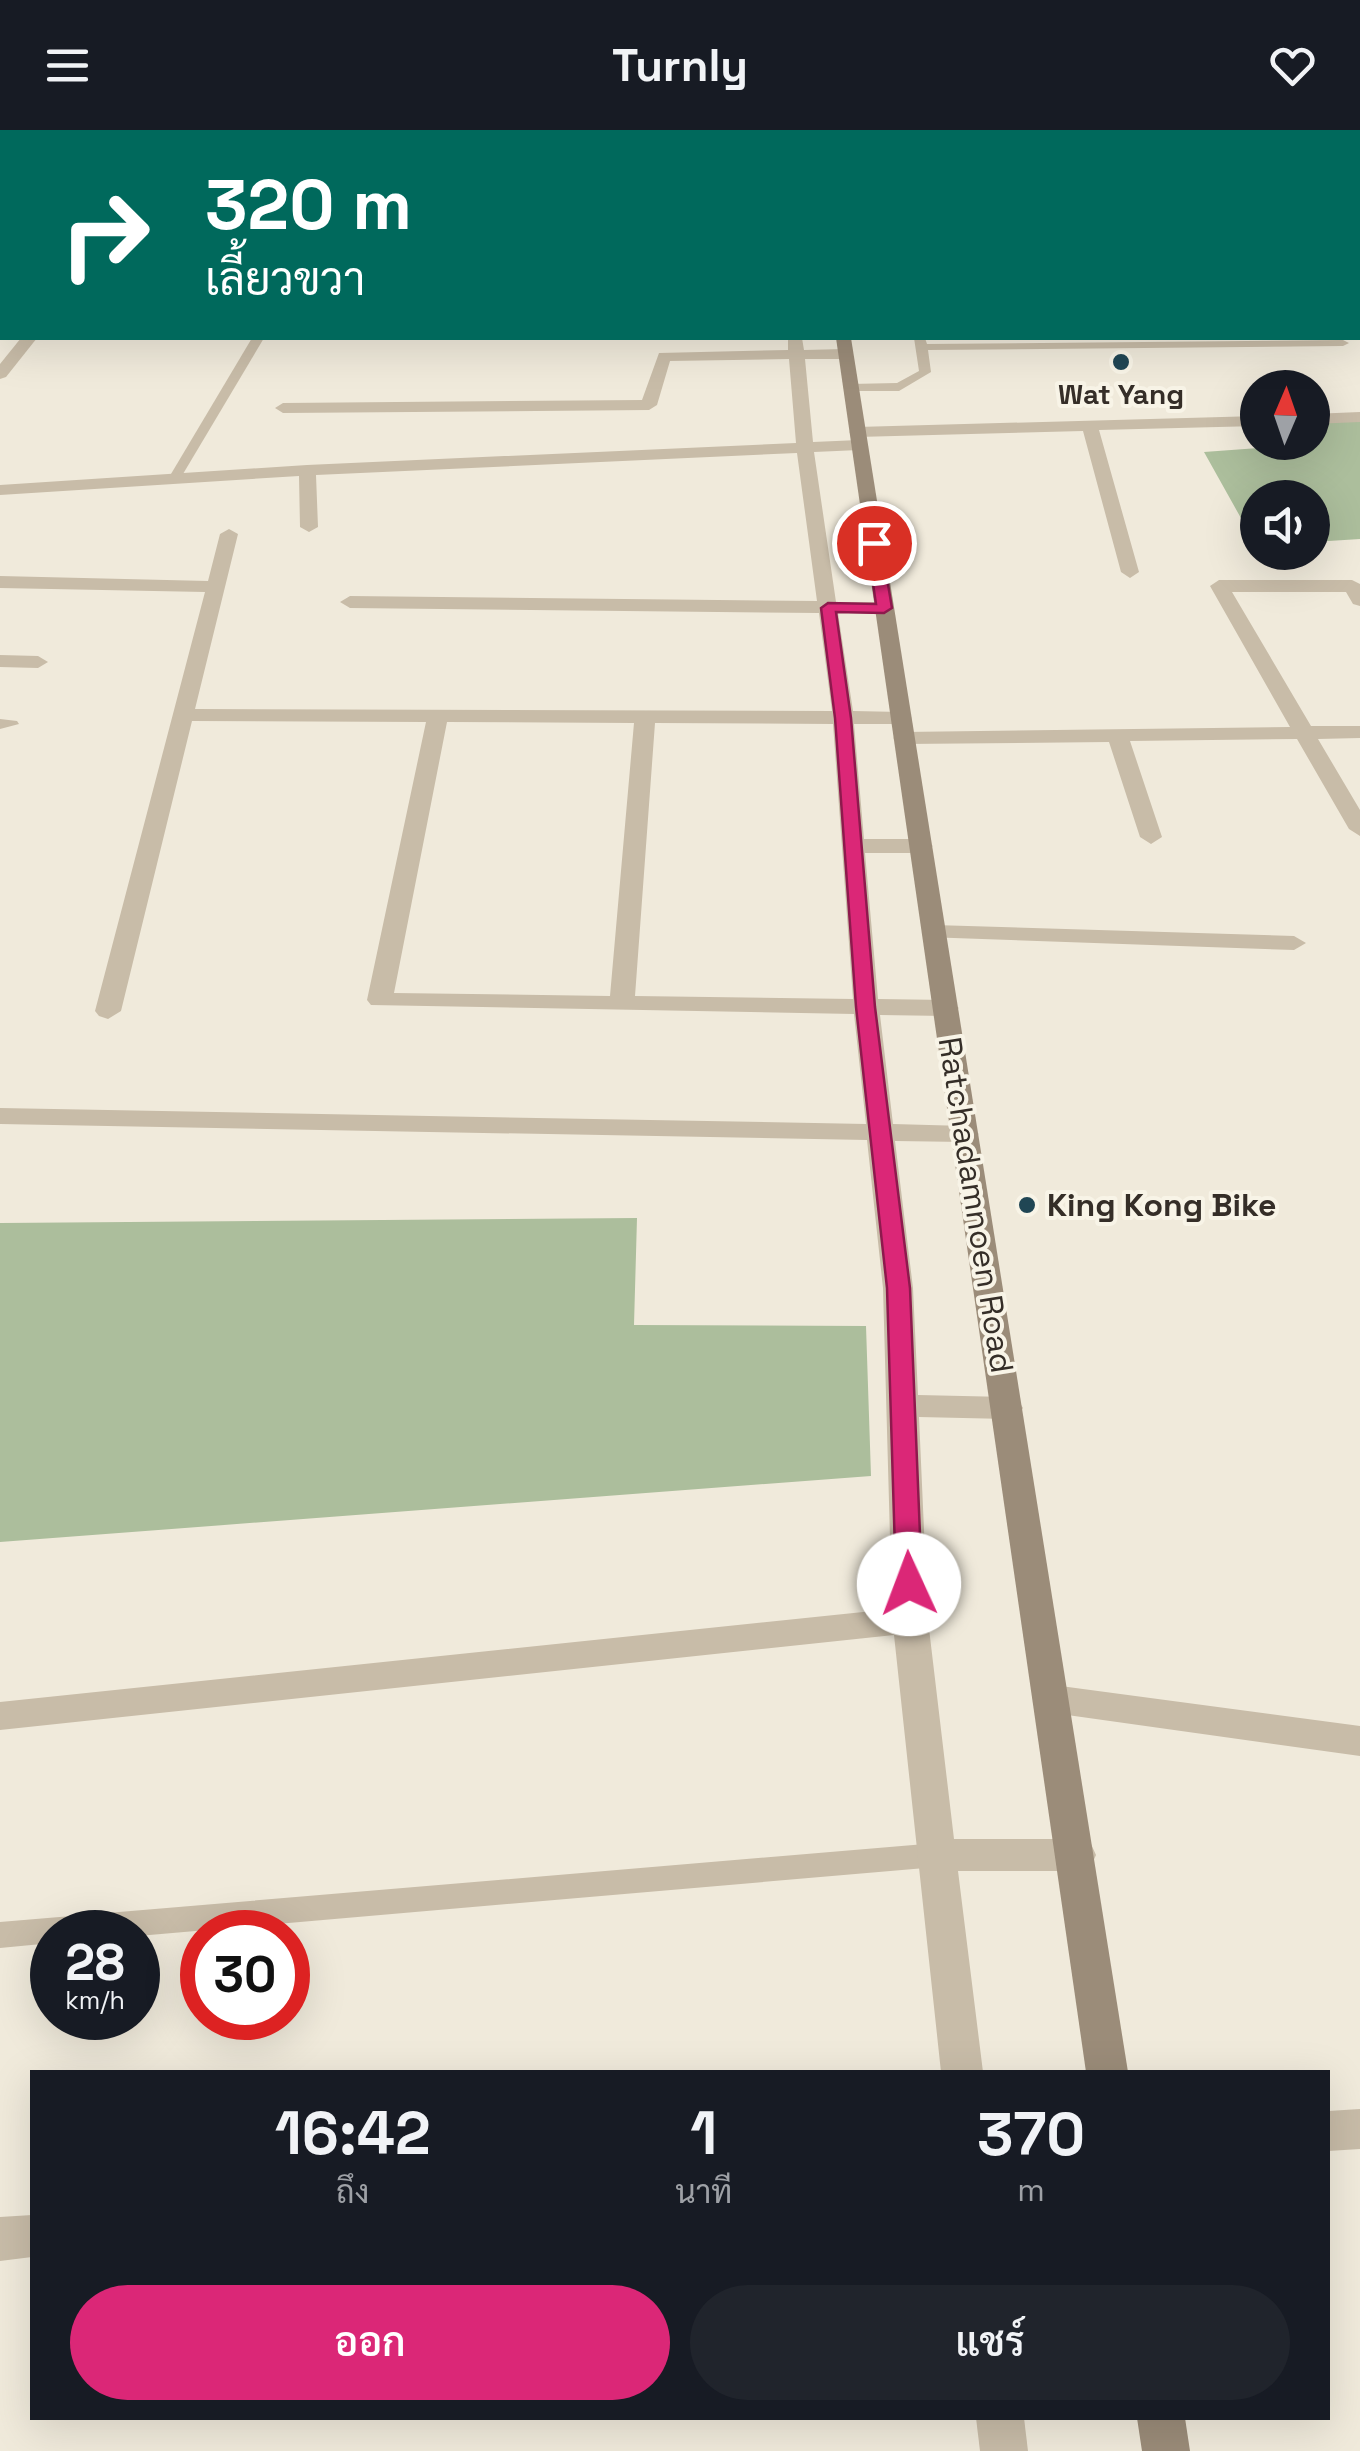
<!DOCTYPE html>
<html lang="th">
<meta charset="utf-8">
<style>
body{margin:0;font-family:"Space Grotesk",Sarabun,sans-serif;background:#20242c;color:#f1f3f6;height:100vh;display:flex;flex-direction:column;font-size:38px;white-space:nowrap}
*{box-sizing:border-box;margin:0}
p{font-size:32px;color:#9ea1a6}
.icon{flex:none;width:55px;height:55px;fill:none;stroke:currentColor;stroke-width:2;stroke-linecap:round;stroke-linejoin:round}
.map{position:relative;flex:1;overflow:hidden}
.details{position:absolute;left:30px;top:1940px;width:1300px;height:350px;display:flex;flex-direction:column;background:#171b24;border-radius:0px;box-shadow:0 10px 40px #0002}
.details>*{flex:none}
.guide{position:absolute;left:0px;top:0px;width:1360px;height:210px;box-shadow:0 10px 40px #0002;background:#00695c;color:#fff;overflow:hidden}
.needle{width:65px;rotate:2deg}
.tools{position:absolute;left:1240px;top:240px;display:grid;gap:20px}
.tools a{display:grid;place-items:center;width:90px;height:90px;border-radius:50%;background:#171b24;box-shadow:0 10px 40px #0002;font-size:50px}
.speed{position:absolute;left:30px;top:1780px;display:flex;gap:20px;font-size:50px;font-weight:700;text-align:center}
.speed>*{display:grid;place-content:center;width:130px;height:130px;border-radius:50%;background:#171b24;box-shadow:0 10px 40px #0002;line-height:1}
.speed small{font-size:25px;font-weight:400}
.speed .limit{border:15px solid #d22;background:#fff;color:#111}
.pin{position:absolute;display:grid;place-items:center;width:85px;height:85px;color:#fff;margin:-42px;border:5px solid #fff;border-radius:50%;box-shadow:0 2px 10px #0007}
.me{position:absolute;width:110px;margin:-55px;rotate:358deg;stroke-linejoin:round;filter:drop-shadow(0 0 8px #0008)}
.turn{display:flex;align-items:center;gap:35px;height:210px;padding:0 40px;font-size:45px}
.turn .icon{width:130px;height:130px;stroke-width:2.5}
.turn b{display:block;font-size:70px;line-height:85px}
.eta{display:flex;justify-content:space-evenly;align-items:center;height:170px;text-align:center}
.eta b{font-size:60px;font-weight:600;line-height:70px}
.button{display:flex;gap:20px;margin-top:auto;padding:20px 40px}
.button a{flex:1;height:115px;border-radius:60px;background:#db2777;color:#fff;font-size:40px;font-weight:600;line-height:115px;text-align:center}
.button a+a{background:#20242c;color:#f1f3f6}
header{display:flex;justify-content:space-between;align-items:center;height:130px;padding:0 40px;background:#171b24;font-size:45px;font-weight:600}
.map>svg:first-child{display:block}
</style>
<header><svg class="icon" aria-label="menu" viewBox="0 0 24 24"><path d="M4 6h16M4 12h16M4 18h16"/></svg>Turnly<svg class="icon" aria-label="heart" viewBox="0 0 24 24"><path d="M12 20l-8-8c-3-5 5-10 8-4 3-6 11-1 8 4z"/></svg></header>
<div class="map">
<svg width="1360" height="2321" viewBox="0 0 1360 2321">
<rect width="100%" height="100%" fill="#f0eadb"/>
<g fill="#acbe9c">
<path d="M1360 291V409L1313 412 1312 368H1258L1256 415 1204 322 1301 315 1312 312 1313 293Z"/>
<path d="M637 1088 634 1195 866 1196 871 1346 0 1412V1093Z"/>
</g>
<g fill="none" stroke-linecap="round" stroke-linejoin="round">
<g fill="#c8bca8" fill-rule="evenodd">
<path d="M252 208H264L180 349 169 352 168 349Z"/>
<path d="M914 208H925L927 214 1343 210 1349 213 1343 216 928 220 931 242 899 261H846L844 258 850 254 897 253 919 241Z"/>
<path d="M0 589 17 591 19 594 0 599Z"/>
<path d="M937 1713 947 1716 952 1725 947 1734 937 1737 138 1806V1802H52V1813L0 1818V1792Z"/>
</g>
<g fill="#c8bca8" fill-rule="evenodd">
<rect x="776" y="0" width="12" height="2"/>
<path d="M1243 0H1256L1257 2H1245Z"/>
<rect x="0" y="17" width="2" height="8"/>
<rect x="1358" y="95" width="2" height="8"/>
<rect x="1358" y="147" width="2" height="10"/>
<path d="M21 208H37L6 247 0 249V234Z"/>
<path d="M788 208H802L804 220 845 219 853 224 845 229H805L813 312 859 310 867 315 859 320 814 322 836 472H884L894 478 884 484 838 483 853 581 901 582 912 588 901 594H854L864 709H921L933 716 921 723H865L878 869 946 870 959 878 946 886 880 885 893 994 965 996 979 1004 965 1012 895 1011 913 1158 918 1265 1007 1267 1018 1270 1023 1278 1018 1286 1007 1289 919 1287 928 1490 954 1709H1077L1091 1714 1096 1725 1091 1736 1077 1741H958L983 1942H941L894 1505 0 1600V1572L892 1479 883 1158 867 1010 0 994V978L866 994 854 884 371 875 367 870 426 592 192 591 121 881 108 889 99 886 95 881 205 462 0 458V446L208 451 220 404 229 399 238 404 195 579 832 581 819 483 350 478 340 472 350 466 817 471 797 323 316 345 318 397 309 402 300 397 299 346 0 365V355L307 335 796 313 789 229 670 231 657 275 649 280 283 283 275 278 283 273 642 270 659 223 788 220ZM447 592 634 593 610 866 394 863ZM655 593 833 594 853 869 635 866Z"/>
<path d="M1360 282V292L1312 294V284Z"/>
<path d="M1258 286V296L1099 300 1139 442 1130 448 1121 442 1083 301 857 307 849 302 857 297Z"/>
<path d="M1219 450H1352L1360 454V476L1353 474 1346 462H1232L1311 596H1360V608L1318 609 1360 680V706L1349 699 1297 609 1130 611 1162 707 1151 714 1140 707 1109 612 904 614 893 608 904 602 1290 597 1210 456Z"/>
<path d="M0 525 38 526 48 532 38 538 0 537Z"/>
<path d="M934 795 1294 806 1306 813 1294 820 925 807 922 802 925 797Z"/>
<path d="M1053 1555 1360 1596V1626L1053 1583 1040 1579 1035 1569 1040 1559Z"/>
<path d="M1360 1979V2019L1328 2021V1981Z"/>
<path d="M32 2085V2127L0 2131V2087Z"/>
<path d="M976 2288H1024L1028 2321H980Z"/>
</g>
<g fill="#9b8c79" fill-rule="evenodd">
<path d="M804 0H816L817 2H805Z"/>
<rect x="1358" y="34" width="2" height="8"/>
<rect x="0" y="101" width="2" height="8"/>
<path d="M836 208H851L1128 1942H1086Z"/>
<path d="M1137 2288H1185L1190 2321H1142Z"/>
</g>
</g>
<path fill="#db2777" stroke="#8e194d" stroke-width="2.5" d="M874 409 881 413 892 478 884 483 836 482 851 588 875 877 910 1158 922 1454 918 1461H899L896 1454 887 1158 856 877 835 588 821 478 828 473 876 474 867 413Z"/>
<g fill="#204654" stroke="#f8f4e7" stroke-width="4">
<circle cx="1121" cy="232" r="10"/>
<circle cx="1027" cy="1075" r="10"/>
</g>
<g text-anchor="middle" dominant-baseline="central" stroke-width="8" stroke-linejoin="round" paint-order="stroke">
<g font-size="28" font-weight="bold" fill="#352e28" stroke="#f8f4e7">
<text x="1121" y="264">Wat Yang</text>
</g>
<g font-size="32" fill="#352e28" stroke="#f8f4e7">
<text transform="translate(976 1075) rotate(81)">Ratchadamnoen Road</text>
</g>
<g font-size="32" font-weight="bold" fill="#352e28" stroke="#f8f4e7" text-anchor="start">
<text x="1047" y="1075">King Kong Bike</text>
</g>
</g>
</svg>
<div class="tools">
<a><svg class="needle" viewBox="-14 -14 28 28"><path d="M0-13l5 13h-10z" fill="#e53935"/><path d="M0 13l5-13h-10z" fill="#9ea1a6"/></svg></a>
<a><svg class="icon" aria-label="sound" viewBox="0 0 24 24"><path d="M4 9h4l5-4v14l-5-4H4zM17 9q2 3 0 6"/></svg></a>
</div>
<div class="speed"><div>28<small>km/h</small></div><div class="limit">30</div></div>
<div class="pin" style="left:874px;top:413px;background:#d93025"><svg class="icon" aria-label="arrive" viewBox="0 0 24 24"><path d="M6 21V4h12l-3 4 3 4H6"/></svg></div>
<svg class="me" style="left:909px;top:1454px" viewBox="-20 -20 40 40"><circle r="19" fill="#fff"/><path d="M0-13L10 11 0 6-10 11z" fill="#db2777"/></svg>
<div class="guide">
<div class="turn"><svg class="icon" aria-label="right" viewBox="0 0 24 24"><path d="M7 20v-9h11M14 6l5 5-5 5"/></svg><div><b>320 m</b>เลี้ยวขวา</div></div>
</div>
<section class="details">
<div class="eta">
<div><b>16:42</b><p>ถึง</p></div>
<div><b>1</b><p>นาที</p></div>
<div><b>370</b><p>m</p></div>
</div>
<div class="button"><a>ออก</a><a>แชร์</a></div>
</section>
</div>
